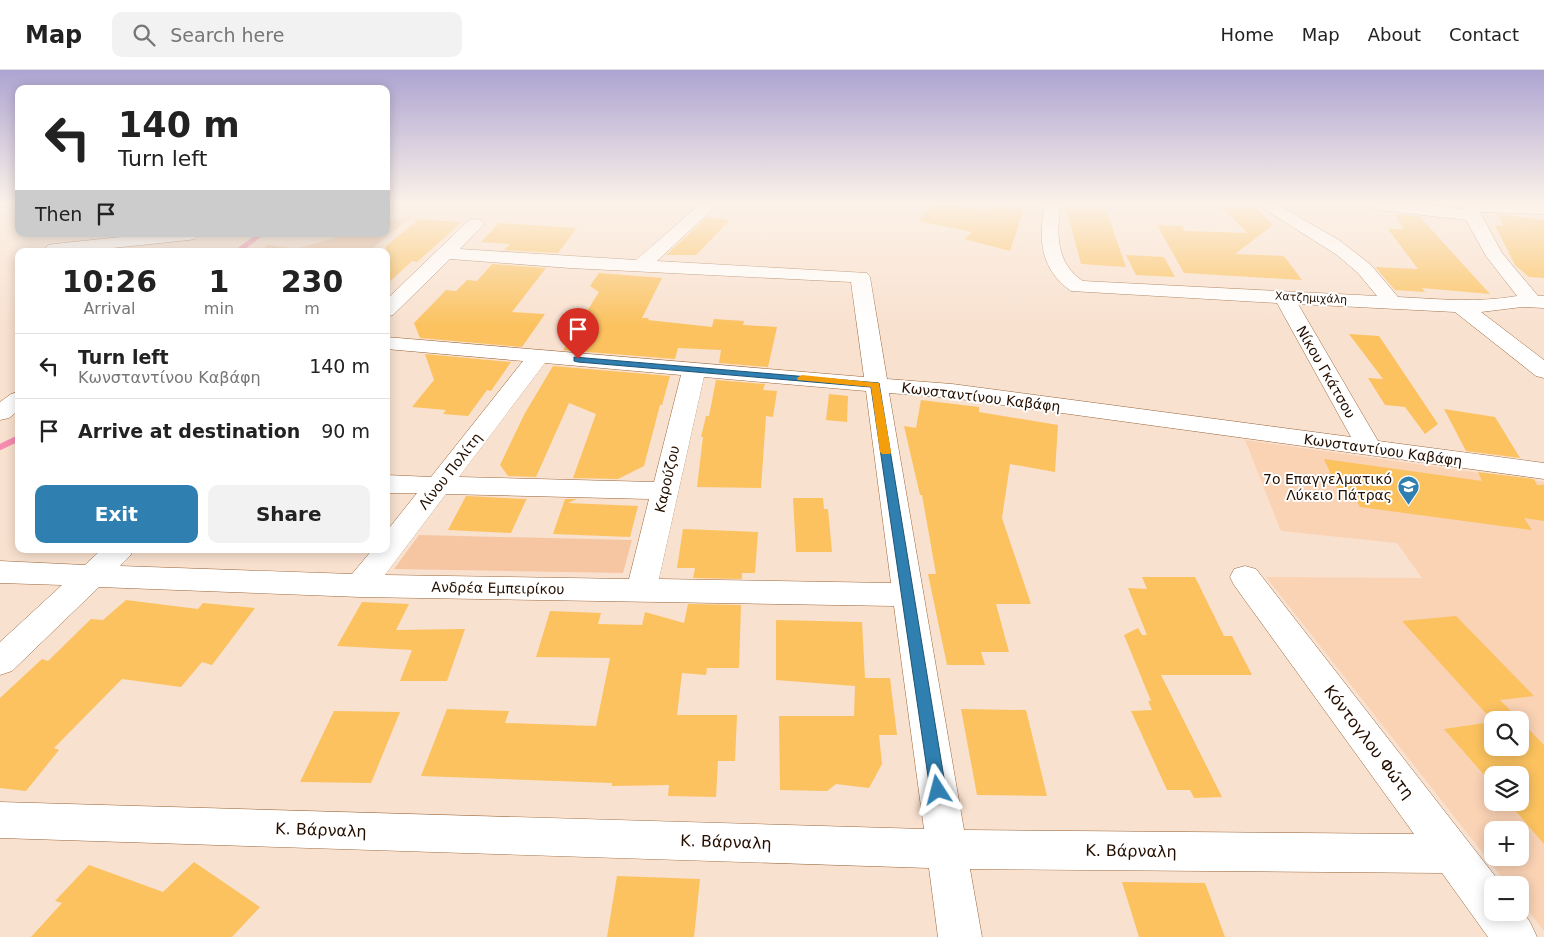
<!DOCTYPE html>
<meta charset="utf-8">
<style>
body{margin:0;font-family:"DejaVu Sans",sans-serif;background:#f2f2f2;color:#222;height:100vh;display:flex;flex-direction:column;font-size:19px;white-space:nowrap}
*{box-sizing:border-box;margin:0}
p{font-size:16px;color:#767676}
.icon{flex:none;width:28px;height:28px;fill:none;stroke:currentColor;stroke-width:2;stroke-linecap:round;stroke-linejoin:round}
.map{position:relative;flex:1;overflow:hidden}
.side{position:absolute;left:15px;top:178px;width:375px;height:305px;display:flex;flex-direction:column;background:#fff;border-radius:10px;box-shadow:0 2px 12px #0003}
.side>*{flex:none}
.top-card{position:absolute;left:15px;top:15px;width:375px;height:152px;border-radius:10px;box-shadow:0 2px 12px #0003;background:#fff;color:#222;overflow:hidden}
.buttons{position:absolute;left:1484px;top:641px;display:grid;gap:10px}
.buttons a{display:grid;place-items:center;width:45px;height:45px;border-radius:10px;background:#fff;box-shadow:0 2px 12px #0003;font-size:25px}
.pin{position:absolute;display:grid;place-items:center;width:42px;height:42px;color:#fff;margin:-51px -21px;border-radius:50% 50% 50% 0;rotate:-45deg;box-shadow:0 0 5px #0007}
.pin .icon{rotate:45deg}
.me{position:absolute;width:55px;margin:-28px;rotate:351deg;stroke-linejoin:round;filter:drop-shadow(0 0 4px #0008)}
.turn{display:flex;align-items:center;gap:18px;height:105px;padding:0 20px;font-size:22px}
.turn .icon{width:65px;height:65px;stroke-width:2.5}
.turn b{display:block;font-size:35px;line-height:42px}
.then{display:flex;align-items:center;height:48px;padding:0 20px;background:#0003;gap:10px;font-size:19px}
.eta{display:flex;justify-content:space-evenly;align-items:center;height:85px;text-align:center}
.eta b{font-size:30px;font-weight:800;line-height:35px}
.action{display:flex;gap:10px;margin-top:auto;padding:10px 20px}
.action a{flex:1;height:58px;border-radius:10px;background:#2f80b1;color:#fff;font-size:20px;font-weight:800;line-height:58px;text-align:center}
.action a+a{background:#f2f2f2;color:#222}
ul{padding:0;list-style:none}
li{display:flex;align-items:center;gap:15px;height:65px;padding:0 20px;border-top:1px solid #e0e0e0}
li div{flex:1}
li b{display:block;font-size:19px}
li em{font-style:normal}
header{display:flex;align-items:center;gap:30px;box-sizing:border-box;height:70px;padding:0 25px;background:#fff;border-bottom:1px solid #e0e0e0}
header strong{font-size:24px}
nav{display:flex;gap:28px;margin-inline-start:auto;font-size:18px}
.search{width:350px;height:45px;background:#f2f2f2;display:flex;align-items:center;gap:12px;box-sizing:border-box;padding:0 18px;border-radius:10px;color:#767676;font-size:19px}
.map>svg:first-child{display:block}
</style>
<header>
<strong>Map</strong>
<div class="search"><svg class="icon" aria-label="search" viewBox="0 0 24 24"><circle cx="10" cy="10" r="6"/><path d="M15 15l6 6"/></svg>Search here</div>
<nav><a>Home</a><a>Map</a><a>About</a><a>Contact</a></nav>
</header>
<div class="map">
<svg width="1544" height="867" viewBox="0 0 1544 867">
<rect width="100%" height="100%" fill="#f9e1cf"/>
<path fill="#fad2b4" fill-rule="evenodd" d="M1245 370 1544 412V861L1520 830V815H1508L1266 507 1422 508 1397 473 1281 461ZM1492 650H1520V678H1492ZM1492 705H1520V732H1492ZM1492 760H1520V788H1492Z"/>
<g fill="#f6c6a2">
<path d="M414 145 369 181H259L269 175 296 179 348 164H386V153Z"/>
<path d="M419 465 632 470 623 503 394 499Z"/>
</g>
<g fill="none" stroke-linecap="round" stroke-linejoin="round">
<path stroke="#f68db1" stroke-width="5" d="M238 181 261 164"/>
<path stroke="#f68db1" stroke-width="6" d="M0 377 19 368"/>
</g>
<g fill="#fbc25f">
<path d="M932 134H954L986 140 988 135 1024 139 1010 181 964 169 972 162 919 151Z"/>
<path d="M1066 138 1106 140 1126 197 1081 194Z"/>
<path d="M1223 138H1256L1273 155 1235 184 1284 186 1302 210 1184 203 1157 155 1182 156 1185 161 1247 163Z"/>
<path d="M1395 144 1419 146 1490 224 1422 218 1425 222 1395 220 1375 197 1418 199 1388 159H1403Z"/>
<path d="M1497 144 1544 150V208L1529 207 1515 195 1495 155 1504 156Z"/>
<path d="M707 147 730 150 696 185H666Z"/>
<path d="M419 149 462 152 417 192 412 191 386 215V176Z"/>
<path d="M499 153 577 158 558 183 504 180 510 174 481 172Z"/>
<path d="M1126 185 1164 187 1175 207 1136 205Z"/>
<path d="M492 194 546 198 512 242 545 244 522 277 420 268 414 253 446 220 456 221 467 210 477 211Z"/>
<path d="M599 203 662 208 642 248H649L648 250 712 257 714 249 744 251 743 255 777 257 768 297 719 293 721 280 678 278 675 289 563 280 599 222 590 216Z"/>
<path d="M1349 264 1379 266 1438 354 1425 364 1405 337 1385 335 1368 308 1383 309Z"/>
<path d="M425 284 511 292 491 321 487 320 468 346 443 344 446 340 412 337 434 310Z"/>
<path d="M553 296 670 306 662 335H660L644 396 618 409 573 408 596 344 569 333 536 407 508 406 500 395 525 343Z"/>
<path d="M716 310 765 314 763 320 777 321 773 347 766 346 761 418 697 417 703 367H701L706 346H709Z"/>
<path d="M829 324 848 326 847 352 826 350Z"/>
<path d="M921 330 979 337V342L1058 355 1055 402 1010 394 1002 448 1031 534H996L1009 582H981L985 595H947L928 504H936L922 425H920L904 356 916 358Z"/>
<path d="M1444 339 1495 347 1520 388 1466 381Z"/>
<path d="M1324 389 1482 411 1478 402 1534 409 1537 415H1544V451L1524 448 1532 460 1360 437 1352 422 1338 420Z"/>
<path d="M466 426 525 429 527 428 511 463 448 460Z"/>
<path d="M793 428H823L824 439H828L832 482H796Z"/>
<path d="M565 429H577L568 433 638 436 630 467 553 464Z"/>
<path d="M683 459 758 462 755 503H742V509L693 508 695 498H677Z"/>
<path d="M1142 507H1195L1224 566H1232L1252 605H1161L1222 727 1194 728 1190 720H1167L1131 641 1152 640 1148 631H1151L1124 565 1138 558 1142 565H1147L1128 518 1147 519Z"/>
<path d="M126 530 198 539 203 533 255 538 212 595 202 592 181 617 122 609 54 678 59 680 26 721 0 718V628L42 589 48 591 91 549 103 550Z"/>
<path d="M362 532 409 534 396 560 465 559 447 611H400L412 580 337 576Z"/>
<path d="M688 534 741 535 739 598H707L706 605 682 603 677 645H737L735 691H718L716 727 668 726 669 715 612 716V713L421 706 447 639 509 641 505 653 596 656 610 588 536 587 550 541 601 543 598 554 642 555 645 542 684 553Z"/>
<path d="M1456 546 1534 626 1500 630 1520 650H1492L1402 551Z"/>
<path d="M776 550 862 552 865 608H890L897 665H879L882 694 869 718 836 714 827 721 780 720 779 646H854L855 616 776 610Z"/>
<path d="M961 639 1026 640 1047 726 977 725Z"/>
<path d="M334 641 400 642 371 713 300 712Z"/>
<path d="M1520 650 1544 675V774L1508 732H1520V705H1492V714L1444 659 1492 652V678H1520Z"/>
<path d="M194 792 260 837 232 867H31L62 833 55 831 89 795 163 822Z"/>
<path d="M617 806 700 809 694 867H607Z"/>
<path d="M1122 812 1205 813 1225 867H1139Z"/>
</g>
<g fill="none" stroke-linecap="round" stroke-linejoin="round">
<defs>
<g id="minor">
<path d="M700 134H718L657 191 867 203 870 207 887 309 952 314 1351 367 1277 233 1071 221C1040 199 1038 169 1045 134H1061C1056 163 1056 194 1083 211L1377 226 1358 203 1337 185 1256 134H1276L1339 170 1371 195 1398 227C1438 229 1478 233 1517 226L1486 186 1466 150 1379 140 1373 138 1371 134H1419L1463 139 1461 134H1544V144L1480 142 1502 183 1538 226H1544V238L1522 237 1481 242 1544 290V308L1536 306 1455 242 1298 234 1378 371 1544 393V409L952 328 889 323 964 760 1414 764 1234 515 1230 507 1234 499 1245 496 1256 499 1502 815H1492V842H1520V838L1530 852 1537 867H1488L1442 803 970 799 982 867H938L929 798 0 768V732L924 759 894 536 360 527 99 517 12 601 0 605V572L62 515 0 513V491L85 495 102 479H134L130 486 120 496 352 504 373 479H386V462L417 423H386V405L431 407 523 291 386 279V267L864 307 851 212 570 198 450 189 393 245 386 247V230L469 150 475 149 481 150 484 154 460 179 636 190ZM545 293 681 305 654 412 459 407ZM704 307 866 321 891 513 659 509ZM446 424 649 429 629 509 385 505Z"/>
<path d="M150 164 198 165 195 169 189 170 84 181H47L45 179 48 175 54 174Z"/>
<path d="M19 322V340L9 348 0 350V332L11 324Z"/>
</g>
</defs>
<use href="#minor" stroke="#9a663a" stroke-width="1"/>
<use href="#minor" fill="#fff" fill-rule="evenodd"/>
</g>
<linearGradient id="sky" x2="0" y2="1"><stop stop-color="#ada4d2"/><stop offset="0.52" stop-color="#fcf2e9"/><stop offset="1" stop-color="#fcf2e9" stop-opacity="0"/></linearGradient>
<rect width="1544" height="256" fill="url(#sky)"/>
<path fill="#2f80b1" stroke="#1f5373" d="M574 287 879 313 946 720 943 725 938 727 932 725 930 720 871 317 578 292 574 291Z"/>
<path fill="#f59e0b" d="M802 305 879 313 891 382 890 384H882L880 382 871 317 798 310 797 308Z"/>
<defs>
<symbol id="school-pin" viewBox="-11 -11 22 30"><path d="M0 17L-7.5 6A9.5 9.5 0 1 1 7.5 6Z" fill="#2f80b1" stroke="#fff"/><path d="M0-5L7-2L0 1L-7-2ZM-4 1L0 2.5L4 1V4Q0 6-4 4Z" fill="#fff"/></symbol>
</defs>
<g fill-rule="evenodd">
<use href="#school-pin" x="1396" y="404" width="25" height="34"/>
</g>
<g text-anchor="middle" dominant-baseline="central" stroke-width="4" stroke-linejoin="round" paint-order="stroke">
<g font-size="11" fill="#240f01" stroke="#fff">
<text transform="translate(1311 228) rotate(3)">Χατζημιχάλη</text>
</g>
<g font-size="14" fill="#240f01" stroke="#fff">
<text transform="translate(1326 302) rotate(60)">Νίκου Γκάτσου</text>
<text transform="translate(981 327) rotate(7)">Κωνσταντίνου Καβάφη</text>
<text transform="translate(1383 380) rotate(8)">Κωνσταντίνου Καβάφη</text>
<text transform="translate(450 401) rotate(-52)">Λίνου Πολίτη</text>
<text transform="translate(667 409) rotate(-77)">Καρούζου</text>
<text transform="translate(498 518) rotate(1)">Ανδρέα Εμπειρίκου</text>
</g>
<g font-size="14" fill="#240f01" stroke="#fff" text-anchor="end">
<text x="1392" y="409">7ο Επαγγελματικό<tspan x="1392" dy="16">Λύκειο Πάτρας</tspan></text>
</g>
<g font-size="16" fill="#240f01" stroke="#fff">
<text transform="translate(1369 672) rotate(53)">Κόντογλου Φώτη</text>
<text transform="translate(321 760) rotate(2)">Κ. Βάρναλη</text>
<text transform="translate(726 772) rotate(2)">Κ. Βάρναλη</text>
<text transform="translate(1131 781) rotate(1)">Κ. Βάρναλη</text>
</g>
</g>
</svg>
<div class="buttons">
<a><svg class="icon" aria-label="search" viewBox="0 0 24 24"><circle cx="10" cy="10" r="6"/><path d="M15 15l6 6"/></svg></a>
<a><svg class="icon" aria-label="layers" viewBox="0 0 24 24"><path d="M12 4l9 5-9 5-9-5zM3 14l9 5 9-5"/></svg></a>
<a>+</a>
<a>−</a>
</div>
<div class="pin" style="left:578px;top:289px;background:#d93025"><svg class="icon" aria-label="arrive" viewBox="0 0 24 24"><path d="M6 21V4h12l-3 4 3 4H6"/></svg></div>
<svg class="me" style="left:938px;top:720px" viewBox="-20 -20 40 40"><path d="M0-17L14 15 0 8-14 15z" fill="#2f80b1" stroke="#fff" stroke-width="4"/></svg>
<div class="top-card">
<div class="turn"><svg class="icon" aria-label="left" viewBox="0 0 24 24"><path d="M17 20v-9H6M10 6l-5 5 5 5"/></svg><div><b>140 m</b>Turn left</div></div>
<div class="then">Then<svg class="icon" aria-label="arrive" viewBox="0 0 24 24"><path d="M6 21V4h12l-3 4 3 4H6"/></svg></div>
</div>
<section class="side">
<div class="eta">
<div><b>10:26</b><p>Arrival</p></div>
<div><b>1</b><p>min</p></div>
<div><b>230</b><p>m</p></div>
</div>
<ul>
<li><svg class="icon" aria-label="left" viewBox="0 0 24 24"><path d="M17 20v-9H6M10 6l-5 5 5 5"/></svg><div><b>Turn left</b><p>Κωνσταντίνου Καβάφη</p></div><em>140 m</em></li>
<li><svg class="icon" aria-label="arrive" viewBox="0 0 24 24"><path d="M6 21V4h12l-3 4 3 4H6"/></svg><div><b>Arrive at destination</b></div><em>90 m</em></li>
</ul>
<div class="action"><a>Exit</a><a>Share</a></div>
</section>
</div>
